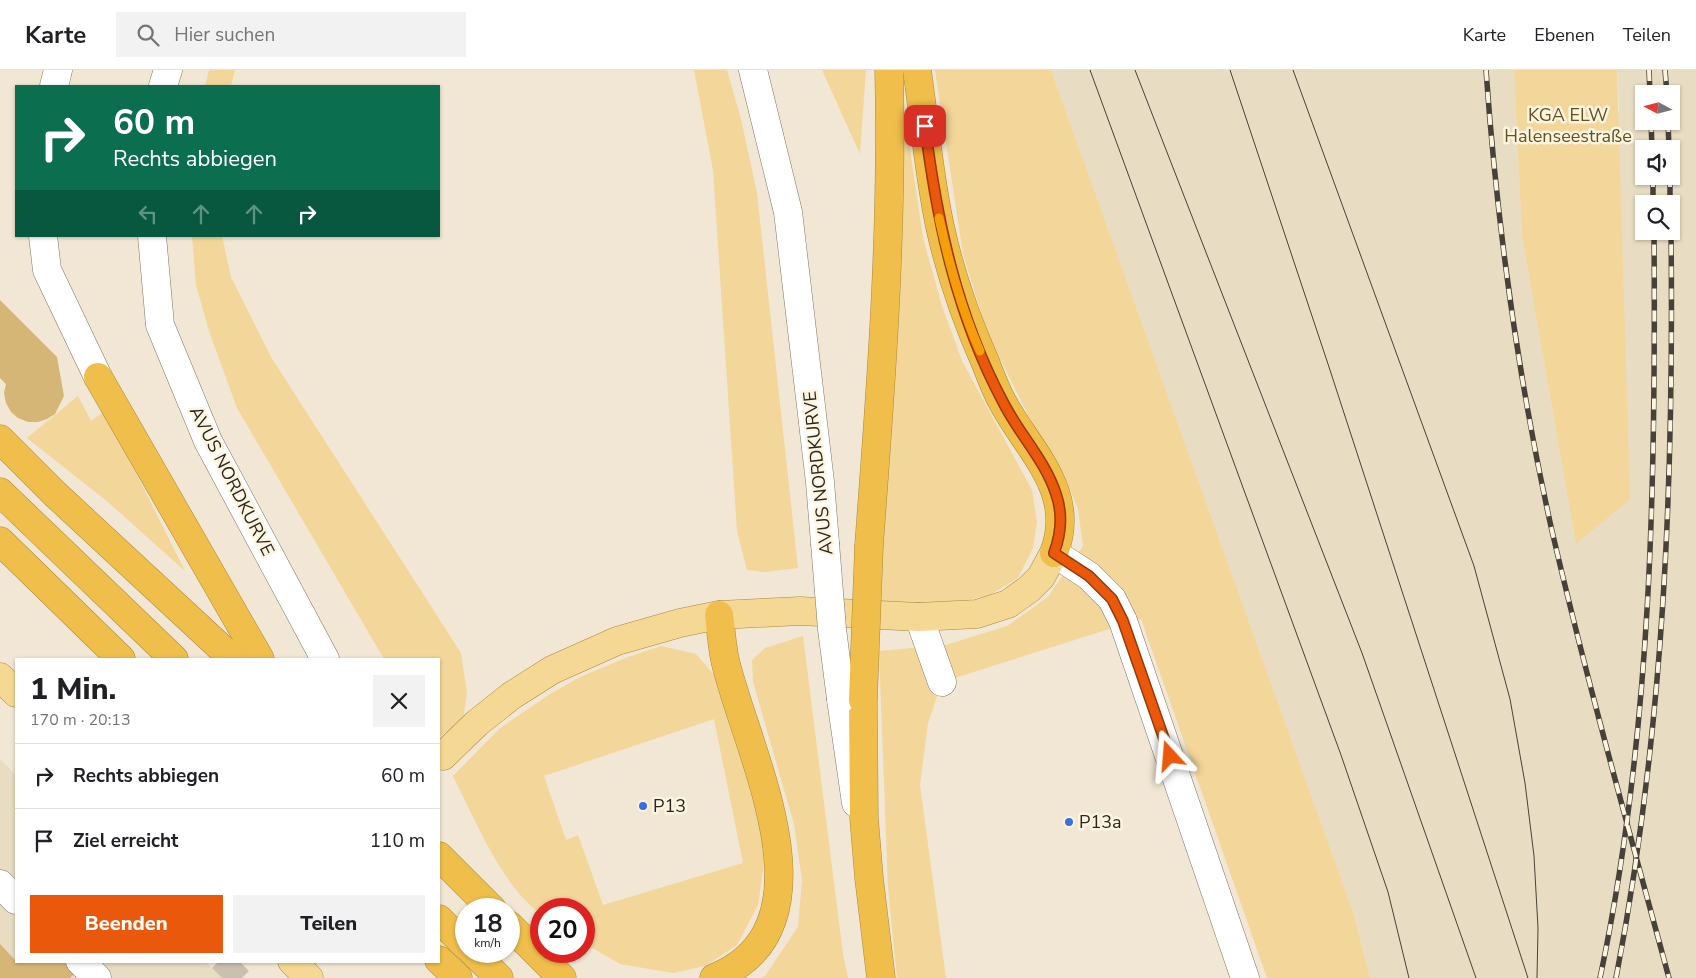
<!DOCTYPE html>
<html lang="de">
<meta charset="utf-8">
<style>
body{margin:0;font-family:"Nunito Sans",sans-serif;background:#f2f2f2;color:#202124;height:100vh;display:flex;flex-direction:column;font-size:19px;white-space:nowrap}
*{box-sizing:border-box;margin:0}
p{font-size:16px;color:#757577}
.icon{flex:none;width:28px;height:28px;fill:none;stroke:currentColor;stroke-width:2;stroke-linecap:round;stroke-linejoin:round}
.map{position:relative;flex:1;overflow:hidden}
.drawer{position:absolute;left:15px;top:588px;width:425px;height:305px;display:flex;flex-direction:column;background:#fff;border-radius:0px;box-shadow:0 1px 4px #0004}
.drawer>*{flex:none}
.banner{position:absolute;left:15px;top:15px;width:425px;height:152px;border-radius:0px;box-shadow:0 1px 4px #0004;background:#0b6e4f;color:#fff;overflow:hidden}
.needle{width:32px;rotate:277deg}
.controls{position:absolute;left:1635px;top:15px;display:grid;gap:10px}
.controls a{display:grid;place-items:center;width:45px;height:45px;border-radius:0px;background:#fff;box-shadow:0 1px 4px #0004;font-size:25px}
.speed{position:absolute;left:455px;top:828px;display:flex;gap:10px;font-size:25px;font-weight:700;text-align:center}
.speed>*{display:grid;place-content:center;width:65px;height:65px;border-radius:50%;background:#fff;box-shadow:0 1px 4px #0004;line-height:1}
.speed small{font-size:12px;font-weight:400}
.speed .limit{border:8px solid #d22;background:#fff;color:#111}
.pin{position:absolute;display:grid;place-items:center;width:42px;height:42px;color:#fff;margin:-21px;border-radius:10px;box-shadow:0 2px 8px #0006}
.me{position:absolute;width:55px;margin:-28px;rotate:341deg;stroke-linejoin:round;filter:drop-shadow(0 0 4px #0008)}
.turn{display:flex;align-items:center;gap:18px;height:105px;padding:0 15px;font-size:22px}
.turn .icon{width:65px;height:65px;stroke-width:2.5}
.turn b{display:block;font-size:35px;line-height:42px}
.lanes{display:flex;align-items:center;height:48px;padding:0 15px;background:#0003;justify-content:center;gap:25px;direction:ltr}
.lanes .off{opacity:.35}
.round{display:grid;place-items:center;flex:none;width:52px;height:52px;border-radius:0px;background:#f2f2f2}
.overview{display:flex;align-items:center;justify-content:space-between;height:85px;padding:0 15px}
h1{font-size:30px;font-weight:800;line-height:38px}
.cta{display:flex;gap:10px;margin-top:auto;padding:10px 15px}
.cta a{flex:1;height:58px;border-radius:0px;background:#ea580c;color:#fff;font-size:20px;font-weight:800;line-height:58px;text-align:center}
.cta a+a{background:#f2f2f2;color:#202124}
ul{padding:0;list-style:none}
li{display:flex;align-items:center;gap:15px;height:65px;padding:0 15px;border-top:1px solid #e0e0e0}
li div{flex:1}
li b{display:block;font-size:19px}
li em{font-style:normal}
header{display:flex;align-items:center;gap:30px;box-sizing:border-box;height:70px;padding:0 25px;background:#fff;border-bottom:1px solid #e0e0e0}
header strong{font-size:24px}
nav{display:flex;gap:28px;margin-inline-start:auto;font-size:18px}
.search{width:350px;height:45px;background:#f2f2f2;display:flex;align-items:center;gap:12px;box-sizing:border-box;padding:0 18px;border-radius:0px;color:#757577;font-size:19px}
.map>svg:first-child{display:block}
</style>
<header>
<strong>Karte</strong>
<div class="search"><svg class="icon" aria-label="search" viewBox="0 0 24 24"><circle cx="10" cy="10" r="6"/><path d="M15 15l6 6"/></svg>Hier suchen</div>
<nav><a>Karte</a><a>Ebenen</a><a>Teilen</a></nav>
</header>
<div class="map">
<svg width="1696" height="908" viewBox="0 0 1696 908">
<rect width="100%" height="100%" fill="#f1e7d4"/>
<g fill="#e8dcc2" fill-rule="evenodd">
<path d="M1051 0H1514L1522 166 1576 474 1619 37 1617 0H1696V908H1370L1353 842ZM1644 24H1671V51H1644ZM1644 79H1671V106H1644ZM1644 134H1671V161H1644Z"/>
<path d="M0 689 16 705V891H205L222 908H0Z"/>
</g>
<g fill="#f2d69a" fill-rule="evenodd">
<path d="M209 0H235L231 16H205Z"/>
<path d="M694 0H727L741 49 757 123 798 498 765 502 747 500 737 461 713 100Z"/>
<path d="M822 0H866L860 84Z"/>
<path d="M935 0H1051L1353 842 1370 908H1267L1141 549 942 612 928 653 920 715 946 908H897L888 817 879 581 946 575 1007 556 1048 527 1083 476 1078 439 1064 404 1035 359 988 264 963 184Z"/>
<path d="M1514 0H1617L1630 429 1576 474 1522 166Z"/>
<path d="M905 45 923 168 942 236 962 291 1032 420 1037 452 1033 478 1018 508 988 526 947 533 880 532Z"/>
<path d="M192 166H222L231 207 271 287 461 583 467 623 463 650 439 667V589H384L237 338 209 261 196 215Z"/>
<path d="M78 326 91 351 105 341 185 501 108 432 27 368Z"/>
<path d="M803 566 843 884 848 908H761L765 906 798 857 802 810 794 754 753 612 752 590 765 578Z"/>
<path d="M661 576 696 584 721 613 766 779 758 835 737 875 705 896 673 903 620 894 584 873V839H541V844C501 815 476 751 453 706L499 659 550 624 580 607 628 587ZM714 649 743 793 603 835 578 765 566 770 544 706Z"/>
</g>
<g fill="#d5b676">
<path d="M0 230 57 287 64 326 55 344 47 349 38 352H28L18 348 11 342 6 333 4 323 6 314 0 308Z"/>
<path d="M0 874 16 891H65L76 902 70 908H0Z"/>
</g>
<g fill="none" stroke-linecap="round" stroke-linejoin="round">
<path stroke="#c9c0b0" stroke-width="28" stroke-dasharray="28 14" stroke-linecap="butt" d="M222 908 239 891"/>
<defs>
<g id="minor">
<path d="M753 0 788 142 820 412 825 473"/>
<path d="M54 16 58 0"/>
<path d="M163 16 168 0"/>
<path d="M43 166 47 200 98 307"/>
<path d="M152 166 160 255 208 371 325 589"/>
<path d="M1054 483 1089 506 1112 529 1123 551 1245 908"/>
<path d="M919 547 942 612"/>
<path d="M841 629 856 733"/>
<path d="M0 814 16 830"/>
<path d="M80 891 97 908"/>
</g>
<g id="major">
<path d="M0 607 16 623"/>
<path d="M443 686 477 653 511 626 552 600 617 571 680 553 719 545 800 541 919 547 977 544 1008 534 1029 519 1041 507 1054 483"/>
<path d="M292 891 309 908"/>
</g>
<g id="highway">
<path d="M917 0C923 41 927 83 934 124 943 183 962 240 986 294 991 307 996 321 1003 333 1030 383 1077 421 1054 483"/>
<path d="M98 307 260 589"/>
<path d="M0 369 55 424 233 589"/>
<path d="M0 422 174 589"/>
<path d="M0 471 121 589"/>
<path d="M869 475C881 317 893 159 889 0"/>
<path d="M863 630 864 748 869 808 881 908"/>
<path d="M439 786 492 839"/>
<path d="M439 849 466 876"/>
<path d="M509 855 562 908"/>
<path d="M472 881 499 908"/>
<path d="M439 890 458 908"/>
<path d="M714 908C841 856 746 681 725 590 722 576 721 560 719 545"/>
</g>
</defs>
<use href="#minor" stroke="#7d7564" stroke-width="29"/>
<use href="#major" stroke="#aa893c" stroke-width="29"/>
<use href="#highway" stroke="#aa893c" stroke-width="29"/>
<use href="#minor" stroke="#fff" stroke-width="28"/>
<use href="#major" stroke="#f5d893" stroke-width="28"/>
<use href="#highway" stroke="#efbe4b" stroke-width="28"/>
<g stroke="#474239" stroke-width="1">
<path d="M1090 0 1341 685 1388 822 1409 908"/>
<path d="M1135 0 1362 583 1476 908"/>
<path d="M1230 0 1329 297 1528 908"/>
<path d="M1293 0 1474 496 1510 629 1525 713 1534 786 1538 858 1537 908"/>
</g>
<defs>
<g id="rail">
<path d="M1486 0C1497 155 1518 309 1552 461 1587 611 1629 760 1669 908"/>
<path d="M1649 0 1650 24"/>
<path d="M1665 0 1667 24"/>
<path d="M1651 51 1652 79"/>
<path d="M1668 51 1669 79"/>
<path d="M1653 106V134"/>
<path d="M1670 106V134"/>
<path d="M1600 908C1652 663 1656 410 1654 161"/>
<path d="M1616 908C1664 660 1674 413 1671 161"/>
</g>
</defs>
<use href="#rail" stroke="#474239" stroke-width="5.5"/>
<use href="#rail" stroke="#fef5e1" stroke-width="4" stroke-dasharray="11" stroke-linecap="butt"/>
<defs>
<path id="minor-bridge" d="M825 473 832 559 841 629"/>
<path id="highway-bridge" d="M863 630 869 475"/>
</defs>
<use href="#minor-bridge" stroke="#7d7564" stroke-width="29" stroke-linecap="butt"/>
<use href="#highway-bridge" stroke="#aa893c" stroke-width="29" stroke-linecap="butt"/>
<use href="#minor-bridge" stroke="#fff" stroke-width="28"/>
<use href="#highway-bridge" stroke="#efbe4b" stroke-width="28"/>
</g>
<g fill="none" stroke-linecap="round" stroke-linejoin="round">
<defs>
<path id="route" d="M925 56C937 152 957 246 1003 332 1019 364 1045 390 1056 424 1063 444 1061 464 1054 483L1089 506 1112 529 1123 551 1170 686"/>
</defs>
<use href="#route" stroke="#983908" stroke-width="12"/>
<use href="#route" stroke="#ea580c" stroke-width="9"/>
<path stroke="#f59e0b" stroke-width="9" d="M939 148C949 194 961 238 980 281"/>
</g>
<g fill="#3870df" stroke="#fef5e1" stroke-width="2">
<circle cx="643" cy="736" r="5"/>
<circle cx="1069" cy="752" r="5"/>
</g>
<g text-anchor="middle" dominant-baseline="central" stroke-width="5" stroke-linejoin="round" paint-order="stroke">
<g font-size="18" fill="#65501f" stroke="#fef5e1">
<text x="1568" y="45">KGA ELW<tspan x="1568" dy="21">Halenseestraße</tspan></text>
</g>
<g font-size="18" fill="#2a261f" stroke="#fef5e1">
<text transform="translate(818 403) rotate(-96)">AVUS NORDKURVE</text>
<text transform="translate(232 411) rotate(63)">AVUS NORDKURVE</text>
</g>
<g font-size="18" fill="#2a261f" stroke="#fef5e1" text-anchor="start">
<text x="653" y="736">P13</text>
<text x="1079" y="752">P13a</text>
</g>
</g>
</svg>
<div class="controls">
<a><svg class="needle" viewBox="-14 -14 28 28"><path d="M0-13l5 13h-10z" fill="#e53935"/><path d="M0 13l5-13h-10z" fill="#757577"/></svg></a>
<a><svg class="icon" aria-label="sound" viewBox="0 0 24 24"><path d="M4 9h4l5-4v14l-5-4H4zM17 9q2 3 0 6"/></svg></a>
<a><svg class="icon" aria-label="search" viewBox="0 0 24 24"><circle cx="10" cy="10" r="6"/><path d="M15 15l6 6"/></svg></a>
</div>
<div class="speed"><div>18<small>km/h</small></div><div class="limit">20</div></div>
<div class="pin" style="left:925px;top:56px;background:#d93025"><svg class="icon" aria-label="arrive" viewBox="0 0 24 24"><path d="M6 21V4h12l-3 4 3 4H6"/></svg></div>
<svg class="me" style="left:1170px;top:686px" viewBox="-20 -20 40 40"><path d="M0-17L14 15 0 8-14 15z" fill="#ea580c" stroke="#fff" stroke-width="4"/></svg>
<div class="banner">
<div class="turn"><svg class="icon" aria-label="right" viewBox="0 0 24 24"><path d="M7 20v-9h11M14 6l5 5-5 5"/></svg><div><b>60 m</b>Rechts abbiegen</div></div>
<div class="lanes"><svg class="icon off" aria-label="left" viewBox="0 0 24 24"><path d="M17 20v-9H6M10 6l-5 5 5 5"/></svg><svg class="icon off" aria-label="ahead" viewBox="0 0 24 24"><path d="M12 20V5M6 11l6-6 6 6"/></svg><svg class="icon off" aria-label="ahead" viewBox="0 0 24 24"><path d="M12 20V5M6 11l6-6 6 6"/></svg><svg class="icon" aria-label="right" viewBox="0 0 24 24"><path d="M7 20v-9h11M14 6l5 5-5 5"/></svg></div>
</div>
<section class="drawer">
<div class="overview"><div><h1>1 Min.</h1><p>170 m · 20:13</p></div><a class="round"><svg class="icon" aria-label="close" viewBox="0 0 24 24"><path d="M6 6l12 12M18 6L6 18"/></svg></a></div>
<ul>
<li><svg class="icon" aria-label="right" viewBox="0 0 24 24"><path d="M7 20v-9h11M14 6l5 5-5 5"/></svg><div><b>Rechts abbiegen</b></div><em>60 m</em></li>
<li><svg class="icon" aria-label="arrive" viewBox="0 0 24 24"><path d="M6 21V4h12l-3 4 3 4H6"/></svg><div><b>Ziel erreicht</b></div><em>110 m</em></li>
</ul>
<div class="cta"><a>Beenden</a><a>Teilen</a></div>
</section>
</div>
